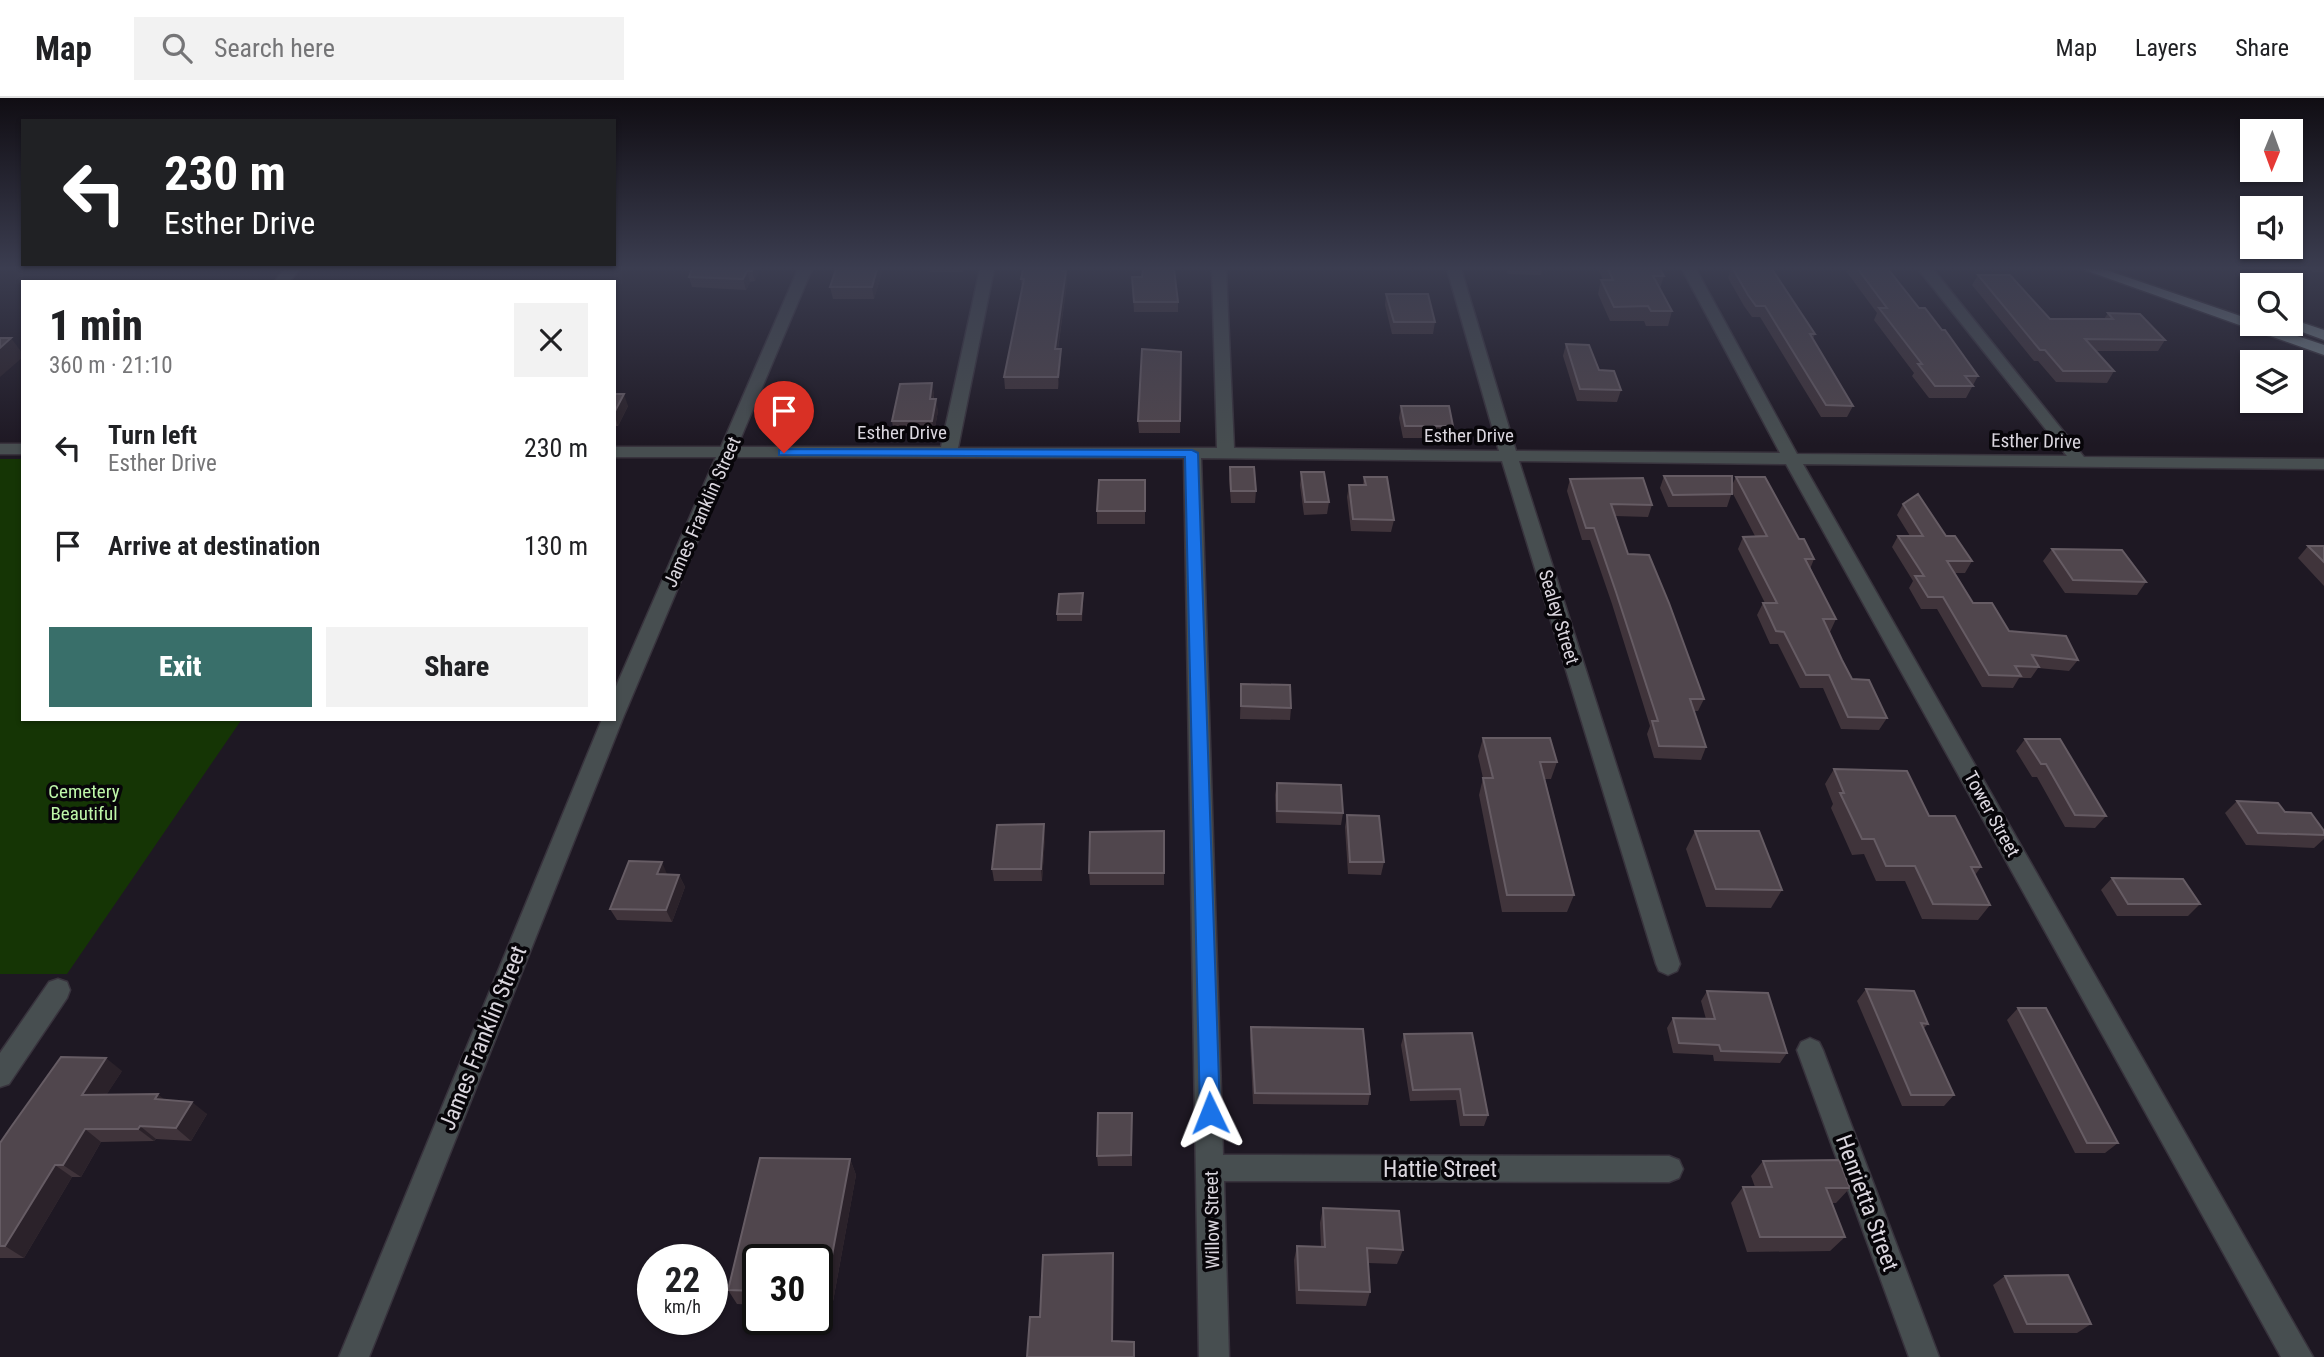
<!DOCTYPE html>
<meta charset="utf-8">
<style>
body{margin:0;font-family:"Roboto Condensed",sans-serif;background:#f2f2f2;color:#202124;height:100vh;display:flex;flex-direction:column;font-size:26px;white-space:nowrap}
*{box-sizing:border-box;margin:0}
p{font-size:23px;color:#757577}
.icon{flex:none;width:38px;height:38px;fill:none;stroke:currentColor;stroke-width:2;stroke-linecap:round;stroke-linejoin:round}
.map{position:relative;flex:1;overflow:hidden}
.panel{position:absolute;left:21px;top:182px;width:595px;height:441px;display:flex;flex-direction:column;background:#fff;border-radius:0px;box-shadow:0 2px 5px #0004}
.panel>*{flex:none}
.hud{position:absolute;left:21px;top:21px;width:595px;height:147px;border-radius:0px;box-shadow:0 2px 5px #0004;background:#202124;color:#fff;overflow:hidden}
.needle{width:46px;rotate:181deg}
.buttons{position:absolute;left:2240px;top:21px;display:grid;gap:14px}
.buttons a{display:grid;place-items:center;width:63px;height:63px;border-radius:0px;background:#fff;box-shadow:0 2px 5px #0004;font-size:35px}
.speed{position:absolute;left:637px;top:1146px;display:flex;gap:14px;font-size:35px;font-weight:700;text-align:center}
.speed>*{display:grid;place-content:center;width:91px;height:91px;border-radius:50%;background:#fff;box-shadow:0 2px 5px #0004;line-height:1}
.speed small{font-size:18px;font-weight:400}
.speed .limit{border:4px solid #111;border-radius:10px;background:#fff;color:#111}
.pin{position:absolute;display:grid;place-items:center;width:60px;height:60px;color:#fff;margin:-72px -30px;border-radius:50% 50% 50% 0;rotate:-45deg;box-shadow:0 0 7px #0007}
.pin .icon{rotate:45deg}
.me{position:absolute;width:77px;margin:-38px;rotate:358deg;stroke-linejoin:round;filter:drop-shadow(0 0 5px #0008)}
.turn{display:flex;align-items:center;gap:24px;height:147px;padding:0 28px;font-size:32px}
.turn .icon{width:91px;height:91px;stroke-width:2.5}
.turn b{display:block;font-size:49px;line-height:60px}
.round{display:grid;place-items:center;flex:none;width:74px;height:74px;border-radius:0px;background:#f2f2f2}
.head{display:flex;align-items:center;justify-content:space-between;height:119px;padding:0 28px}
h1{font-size:42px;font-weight:800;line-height:52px}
.button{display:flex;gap:14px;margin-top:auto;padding:14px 28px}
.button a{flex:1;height:80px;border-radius:0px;background:#396f6a;color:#fff;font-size:28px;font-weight:800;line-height:80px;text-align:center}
.button a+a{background:#f2f2f2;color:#202124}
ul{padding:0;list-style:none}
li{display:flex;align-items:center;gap:21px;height:98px;padding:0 28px}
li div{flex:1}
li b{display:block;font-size:26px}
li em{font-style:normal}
header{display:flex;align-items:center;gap:42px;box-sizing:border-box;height:98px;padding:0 35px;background:#fff;border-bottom:2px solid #e0e0e0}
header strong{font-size:33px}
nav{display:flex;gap:38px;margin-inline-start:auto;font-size:24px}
.search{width:490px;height:63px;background:#f2f2f2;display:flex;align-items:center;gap:18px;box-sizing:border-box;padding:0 24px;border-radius:0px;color:#757577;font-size:26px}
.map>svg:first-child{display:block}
</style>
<header>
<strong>Map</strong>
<div class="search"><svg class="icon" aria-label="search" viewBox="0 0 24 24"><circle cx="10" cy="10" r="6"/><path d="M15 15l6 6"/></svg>Search here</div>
<nav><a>Map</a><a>Layers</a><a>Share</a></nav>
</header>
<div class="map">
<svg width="2324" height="1259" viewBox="0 0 2324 1259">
<rect width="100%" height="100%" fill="#1e1823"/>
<path fill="#153505" d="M0 361H23V621H242L67 876H0Z"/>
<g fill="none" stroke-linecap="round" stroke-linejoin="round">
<defs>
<g id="minor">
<path d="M285 171H300L289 184H274Z"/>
<path d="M798 171H812L737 349H941L980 171H994L958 350H1217L1212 171H1226L1234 350 1499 353 1447 171H1461L1516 353 1780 355 1682 171H1696L1797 356 2067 358 1918 171H1933L2084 359 2324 361V371L1803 366 2313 1259H2281L1786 366 1519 363 1680 866 1677 873 1668 877 1659 873 1656 866 1502 363 1201 360 1223 1057 1669 1058 1679 1062 1683 1071 1679 1080 1669 1084 1224 1083 1229 1259H1199L1184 360 733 359 623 620 369 1259H339L602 621H614V593L716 359H614V349H721Z"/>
<rect x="0" y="346" width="23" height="10"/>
<path d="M58 881 67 884 70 892 67 900 9 986 0 989V955L49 884Z"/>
<path d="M1810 940 1819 944 1823 952 1939 1259H1909L1797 952 1801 944Z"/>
</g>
<g id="major">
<path d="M2082 171H2103L2252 222V226H2262L2324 247V257Z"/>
<path d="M2291 221 2324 232V242L2286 228 2284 226H2291Z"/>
</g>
</defs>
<use href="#minor" stroke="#38333d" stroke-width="3"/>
<use href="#major" stroke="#38333d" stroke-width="3"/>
<use href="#minor" fill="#474e50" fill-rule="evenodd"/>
<use href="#major" fill="#738086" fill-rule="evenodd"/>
</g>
<g fill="#40343b">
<path d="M760 171 755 183 750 184 746 192 692 189 689 179Z"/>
<path d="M883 171 874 201H833L830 189Z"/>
<path d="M929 171H963V174H930Z"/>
<path d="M1023 171H1064V173H1066L1067 185 1058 251 1061 263 1058 291H1005L1004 279 1022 191 1021 181Z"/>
<path d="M1506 171H1542L1541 177 1508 176Z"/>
<path d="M1598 171H1660L1664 178 1660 190 1672 213 1668 228H1646L1644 223H1610L1598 196 1601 182H1603Z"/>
<path d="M1731 171H1772L1815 236 1813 241 1853 308 1847 319H1821L1760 219H1752L1744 208 1728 180Z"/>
<path d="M1847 171H1888L1919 210 1978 278 1966 300H1929L1912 278 1914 275 1874 222 1877 215 1846 173Z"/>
<path d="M2309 171H2324V174H2313Z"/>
<path d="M1978 177 2050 221H2104L2108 215 2165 242 2158 253H2095L2114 273 2107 285 2056 284 2038 263H2034L1972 187Z"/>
<path d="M1132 179H1142L1178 204V214H1134Z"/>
<path d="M1386 196 1435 224 1433 236H1392L1385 207Z"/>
<path d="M1566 246 1599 272 1621 292 1617 304 1577 303 1563 258Z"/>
<path d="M1181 254 1180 335H1139L1138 323Z"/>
<path d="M932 285 934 297V301L938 313 934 335 894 336 892 323Z"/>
<path d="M614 296 628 308 618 328H614Z"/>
<path d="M1401 308 1453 328 1451 340H1403L1399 320Z"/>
<path d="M1230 369 1256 393 1255 405H1231L1229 381Z"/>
<path d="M1301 374 1329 404 1327 416 1304 417 1300 387Z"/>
<path d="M1664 378 1732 387 1736 379 1799 441 1814 461 1810 471 1836 521 1830 534 1842 562 1852 581 1887 620 1879 632 1841 631 1823 590H1800L1778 546H1770L1757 517 1763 505H1765L1738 451 1743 439 1755 438 1732 394 1727 409H1668L1660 390Z"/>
<path d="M1364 379 1394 422 1391 434 1351 433 1347 399 1349 387H1363Z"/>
<path d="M1570 381 1652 407 1648 419 1615 418 1628 456 1704 601 1698 613H1694L1706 649 1701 662 1654 660 1647 636 1650 628 1612 506 1590 442H1582L1567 393Z"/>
<path d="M1145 382V426H1097V413Z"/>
<path d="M1903 406 1946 438 1972 463 1965 475H1954L1973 505 2009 533 2078 562 2069 573 2038 570 2031 580H2019L2013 590 1982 589 1937 511H1921L1909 490 1913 483 1892 449 1898 438H1910L1897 417Z"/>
<path d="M2308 448H2324V488L2298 460Z"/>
<path d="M2052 451 2146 484 2137 497 2065 495 2043 463Z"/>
<path d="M1083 502 1082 523H1057V516Z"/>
<path d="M1241 586 1291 610 1290 622 1240 621Z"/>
<path d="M1483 640 1557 664 1551 681H1545L1574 797 1567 814H1502L1479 697 1483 680 1478 658Z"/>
<path d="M2025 641 2106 718 2095 730 2065 729 2037 679H2032L2016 653Z"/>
<path d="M1834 671 1929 718 1981 769 1975 777 1990 807 1978 822 1922 821 1905 783H1876L1864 756 1852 757 1831 710 1833 706 1825 686Z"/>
<path d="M1277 685 1343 715 1341 727 1276 725 1275 697Z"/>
<path d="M2237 703 2285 714 2324 733V741L2314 750 2246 747 2225 715Z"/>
<path d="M1347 717 1384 764 1381 777 1348 776 1345 729Z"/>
<path d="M1164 733V787H1090L1089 775Z"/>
<path d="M1695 733 1782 792 1771 810 1706 809 1686 751Z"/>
<path d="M1045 739 1042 783H994L992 771Z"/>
<path d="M667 776 679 777 685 789 672 824 617 822 610 811Z"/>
<path d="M2112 780 2200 806 2188 818H2117L2101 792Z"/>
<path d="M1866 891 1928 926 1923 931 1954 997 1944 1008H1902L1857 903Z"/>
<path d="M1707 893 1787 955 1780 965 1714 963 1713 957 1673 955 1667 930 1673 920 1706 921 1701 903Z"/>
<path d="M2018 910 2118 1045 2105 1055H2075L2007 922Z"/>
<path d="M1251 929 1370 996 1368 1007 1253 1006 1250 940Z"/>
<path d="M1404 936 1488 1017 1484 1028H1460L1456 1002 1410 1003 1401 947Z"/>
<path d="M122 973 106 997 164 1002 207 1016 191 1043 156 1041 154 1043 101 1044 81 1079H72L24 1160H0V1045Z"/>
<path d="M1132 1015V1068H1098L1097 1058Z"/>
<path d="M760 1060 850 1061 856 1077 832 1209 817 1208V1162H758V1207L737 1206 728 1192Z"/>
<path d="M1763 1063 1850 1090 1836 1105H1832L1845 1139 1830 1153 1747 1154 1731 1105 1743 1089H1755L1751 1078Z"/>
<path d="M1323 1110 1403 1152 1397 1166 1368 1165 1370 1194 1366 1208 1296 1206 1294 1162 1297 1148 1321 1149 1320 1125Z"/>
<path d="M2005 1178 2091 1226 2077 1235H2014L1993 1187Z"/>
</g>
<g fill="#2b222a">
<path d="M753 171H760L755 183 752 173Z"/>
<path d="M877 171H883L874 201 872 189Z"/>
<path d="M747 173 750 184 746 192 743 181Z"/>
<path d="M1066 173 1067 185 1056 263 1055 251Z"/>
<path d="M11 240 23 256V259L0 279V250Z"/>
<path d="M1061 251V263L1058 291V279Z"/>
<path d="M932 285 934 297 931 313 930 301Z"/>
<path d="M624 296 628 308 618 328 614 315Z"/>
<path d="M936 301 938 313 934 335 932 323Z"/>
<path d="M1044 726 1045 739 1042 783 1041 771Z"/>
<path d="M662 764 667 776H657Z"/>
<path d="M679 777 685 789 672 824 666 812Z"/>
<path d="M106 960 122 973 98 1010 82 997Z"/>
<path d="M158 996 173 1009 155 1001Z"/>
<path d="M192 1004 207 1016 191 1043 176 1030Z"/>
<path d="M140 1028 156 1041 154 1043 138 1031Z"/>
<path d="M85 1031 101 1044 81 1079 63 1067Z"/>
<path d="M850 1061 856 1077 832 1209 825 1195Z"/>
<path d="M55 1067 72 1079 24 1160 5 1148Z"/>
<path d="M1113 1155 1114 1169 1113 1255 1112 1243Z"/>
</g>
<g fill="#50464d" stroke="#665c64" stroke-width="2">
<path d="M692 171H753L752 173H747L743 181 689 179Z"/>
<path d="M836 171H877L872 189H830Z"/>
<path d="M1023 171H1062V173H1066L1055 251H1061L1058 279H1004L1024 181H1021Z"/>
<path d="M1143 171H1174L1178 204H1134L1132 179H1142Z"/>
<path d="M1608 171H1660L1664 178H1653L1672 213H1651L1648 208 1614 209 1601 182H1613Z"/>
<path d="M1733 171H1772L1815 236H1810L1853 308 1826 307 1765 208H1756L1748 197Z"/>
<path d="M1858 171H1888L1919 210H1925L1942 232H1945L1978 278H1965L1973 288H1935L1918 266H1922L1879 210H1887Z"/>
<path d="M1978 177H2010L2050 221H2113L2108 215 2140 216 2165 242 2085 241 2114 273H2063L2045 252H2040Z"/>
<path d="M1386 196H1428L1435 224H1394Z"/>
<path d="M0 240H11L0 250Z"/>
<path d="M1566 246 1589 247 1599 272 1614 273 1621 292 1580 291Z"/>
<path d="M1142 251 1181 254 1180 323H1138Z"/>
<path d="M932 285 930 301H936L932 323H892L900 286Z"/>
<path d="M614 296H624L614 315Z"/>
<path d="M1401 308H1449L1453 328H1405Z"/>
<path d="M1230 369H1254L1256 393H1231Z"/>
<path d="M1301 374H1324L1329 404H1305Z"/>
<path d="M1664 378H1732V396L1673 397Z"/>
<path d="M1364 379H1387L1394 422 1353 421 1349 387H1366Z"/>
<path d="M1736 379H1765L1799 441H1804L1814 461H1805L1836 521H1823L1842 562 1852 581 1869 582 1887 620 1848 619 1829 577H1806L1784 534 1776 533 1763 505H1777L1743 439 1767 438Z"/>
<path d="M1643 380 1652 407 1611 406 1628 456 1649 457 1669 505 1704 601H1690L1706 649 1659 648 1652 623H1658L1616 494 1594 430H1586L1570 381Z"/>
<path d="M1099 382H1145V413H1097Z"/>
<path d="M1918 396 1946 438H1955L1972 463H1947L1973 505H1992L2009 533 2066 538 2078 562 2032 557 2039 569 2015 568 2021 578 1989 577 1943 499H1928L1915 478H1924L1898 438H1923L1903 406Z"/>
<path d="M2308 448H2324V464Z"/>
<path d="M2052 451 2122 452 2146 484 2073 482Z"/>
<path d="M1083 495 1081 516H1057L1059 496Z"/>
<path d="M1241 586 1290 587 1291 610 1241 608Z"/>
<path d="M1483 640H1550L1557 664H1540L1574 797H1507L1483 680H1493Z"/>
<path d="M2025 641H2060L2106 718 2075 717 2046 666H2041Z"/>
<path d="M1834 671 1907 673 1929 718H1955L1981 769H1971L1990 807 1933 806 1915 768H1886L1874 741H1862L1840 695H1844Z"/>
<path d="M1277 685 1341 687 1343 715 1277 713Z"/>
<path d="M2237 703 2278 705 2285 714 2311 715 2324 733V737L2258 735Z"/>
<path d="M1347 717 1379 718 1384 764H1350Z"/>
<path d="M1044 726 1041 771H992L997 727Z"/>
<path d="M1164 733V775H1089L1090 734Z"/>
<path d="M1695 733H1759L1782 792 1716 791Z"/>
<path d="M629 763 662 764 657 776 679 777 666 812 610 811Z"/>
<path d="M2112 780 2183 781 2200 806H2128Z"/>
<path d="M1866 891 1914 893 1928 926 1921 925 1954 997H1911Z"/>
<path d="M1707 893 1768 895 1787 955 1721 953 1719 947 1679 945 1673 920 1715 921Z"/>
<path d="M2018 910H2046L2118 1045H2087Z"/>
<path d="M1251 929 1363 931 1370 996 1255 995Z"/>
<path d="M1472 935 1488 1017H1464L1460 991 1413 992 1404 936Z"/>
<path d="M61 959 106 960 82 997 158 996 155 1001 192 1004 176 1030 140 1028 138 1031H85L63 1067H55L5 1148H0V1045L11 1029Z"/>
<path d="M1098 1015H1132L1131 1057 1097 1058Z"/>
<path d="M760 1060 850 1061 825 1195H817V1162H758V1193L728 1192Z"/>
<path d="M1839 1062 1850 1090H1826L1845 1139H1760L1743 1089H1772L1763 1063Z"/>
<path d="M1323 1110 1399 1113 1403 1152 1367 1150 1370 1194 1299 1192 1297 1148 1325 1149Z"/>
<path d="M1113 1155 1112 1243 1134 1244V1259H1027L1030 1219H1040L1043 1157Z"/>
<path d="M2068 1177 2091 1226H2027L2005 1178Z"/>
</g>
<linearGradient id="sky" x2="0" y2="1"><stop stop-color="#100d13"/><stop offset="0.49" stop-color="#3b3d50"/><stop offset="1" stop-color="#3b3d50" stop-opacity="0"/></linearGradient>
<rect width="2324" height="347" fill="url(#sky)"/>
<path fill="#1a73e8" stroke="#114b97" stroke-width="2" d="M784 351 1192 352 1198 355 1220 1015 1217 1022 1210 1025 1203 1022 1200 1015 1185 359 779 357V352Z"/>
<g text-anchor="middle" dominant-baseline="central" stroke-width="7" stroke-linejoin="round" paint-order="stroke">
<g font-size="19" fill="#dad6de" stroke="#070509">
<text x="902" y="334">Esther Drive</text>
<text x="1469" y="337">Esther Drive</text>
<text transform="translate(2036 343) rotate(1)">Esther Drive</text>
<text transform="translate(702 414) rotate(-66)">James Franklin Street</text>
<text transform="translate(1559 519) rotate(73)">Sealey Street</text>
<text transform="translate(1992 716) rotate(61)">Tower Street</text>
<text transform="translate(1212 1122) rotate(-91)">Willow Street</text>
</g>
<g font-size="19" fill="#bef6a9" stroke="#070509">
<text x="84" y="693">Cemetery<tspan x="84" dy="22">Beautiful</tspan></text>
</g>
<g font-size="23" fill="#dad6de" stroke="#070509">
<text transform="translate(483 940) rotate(-68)">James Franklin Street</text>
<text x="1440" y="1071">Hattie Street</text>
<text transform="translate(1867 1105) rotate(70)">Henrietta Street</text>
</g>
</g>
</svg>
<div class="buttons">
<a><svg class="needle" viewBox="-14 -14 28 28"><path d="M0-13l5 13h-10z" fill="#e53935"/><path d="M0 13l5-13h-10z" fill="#757577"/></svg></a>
<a><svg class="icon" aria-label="sound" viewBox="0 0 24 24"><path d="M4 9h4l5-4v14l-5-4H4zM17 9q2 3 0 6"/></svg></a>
<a><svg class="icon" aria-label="search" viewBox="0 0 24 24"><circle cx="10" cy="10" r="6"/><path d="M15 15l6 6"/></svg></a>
<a><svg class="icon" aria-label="layers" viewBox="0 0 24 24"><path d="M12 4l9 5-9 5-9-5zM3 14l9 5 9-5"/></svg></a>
</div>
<div class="speed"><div>22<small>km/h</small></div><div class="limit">30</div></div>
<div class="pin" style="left:784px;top:355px;background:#d93025"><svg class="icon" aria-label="arrive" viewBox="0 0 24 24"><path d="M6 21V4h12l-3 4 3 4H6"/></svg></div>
<svg class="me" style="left:1210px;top:1015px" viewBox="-20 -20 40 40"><path d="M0-17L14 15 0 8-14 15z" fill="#1a73e8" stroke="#fff" stroke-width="4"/></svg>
<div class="hud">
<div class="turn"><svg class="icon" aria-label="left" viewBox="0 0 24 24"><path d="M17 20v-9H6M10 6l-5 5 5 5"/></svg><div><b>230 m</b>Esther Drive</div></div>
</div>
<section class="panel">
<div class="head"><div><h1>1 min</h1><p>360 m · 21:10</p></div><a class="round"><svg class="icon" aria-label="close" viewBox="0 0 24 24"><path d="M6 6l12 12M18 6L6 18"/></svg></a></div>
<ul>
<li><svg class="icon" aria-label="left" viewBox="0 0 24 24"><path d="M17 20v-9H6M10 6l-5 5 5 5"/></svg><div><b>Turn left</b><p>Esther Drive</p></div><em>230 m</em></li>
<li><svg class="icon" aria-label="arrive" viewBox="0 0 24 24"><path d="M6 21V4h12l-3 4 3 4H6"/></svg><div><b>Arrive at destination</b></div><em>130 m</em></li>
</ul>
<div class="button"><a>Exit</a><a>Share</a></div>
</section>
</div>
